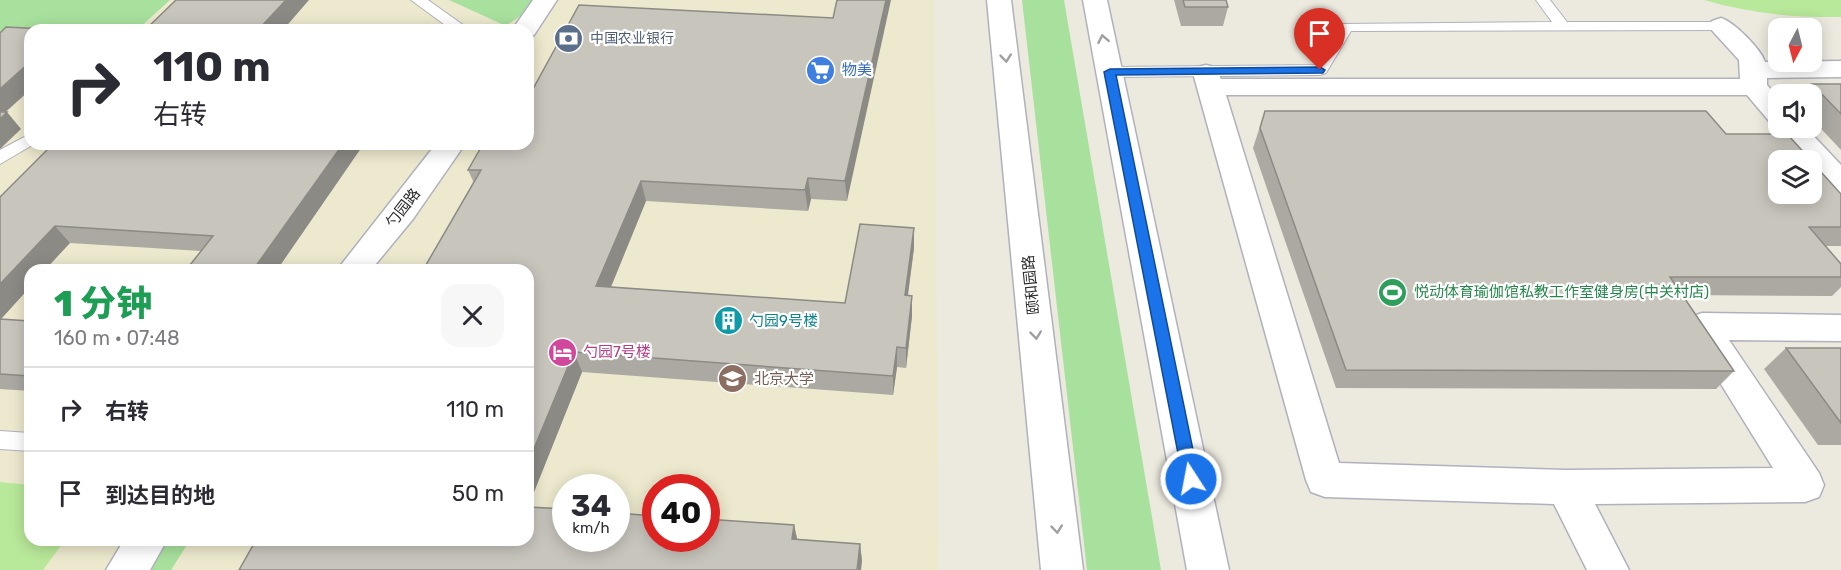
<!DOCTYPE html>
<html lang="zh">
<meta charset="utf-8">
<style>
body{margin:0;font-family:Rubik,"Noto Sans SC",sans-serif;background:#f7f7f7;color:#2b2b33;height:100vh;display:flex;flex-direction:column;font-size:22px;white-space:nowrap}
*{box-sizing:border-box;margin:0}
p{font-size:20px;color:#7c7c81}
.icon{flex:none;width:33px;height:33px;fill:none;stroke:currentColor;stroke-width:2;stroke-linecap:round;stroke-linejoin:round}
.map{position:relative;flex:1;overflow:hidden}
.panel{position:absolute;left:24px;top:264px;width:510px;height:282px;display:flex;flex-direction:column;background:#fff;border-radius:18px;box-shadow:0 3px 15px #0003}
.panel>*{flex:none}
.guide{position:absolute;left:24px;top:24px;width:510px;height:126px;border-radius:18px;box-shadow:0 3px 15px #0003;background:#fff;color:#2b2b33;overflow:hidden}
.needle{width:39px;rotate:187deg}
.buttons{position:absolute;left:1768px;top:18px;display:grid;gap:12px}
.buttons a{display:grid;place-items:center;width:54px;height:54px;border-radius:12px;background:#fff;box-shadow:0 3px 15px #0003;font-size:30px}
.speed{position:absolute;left:552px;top:474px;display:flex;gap:12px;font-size:30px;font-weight:700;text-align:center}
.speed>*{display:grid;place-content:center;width:78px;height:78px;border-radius:50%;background:#fff;box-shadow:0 3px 15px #0003;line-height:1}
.speed small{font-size:15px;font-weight:400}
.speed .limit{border:9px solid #d22;background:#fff;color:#111}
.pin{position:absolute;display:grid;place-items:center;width:51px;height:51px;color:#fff;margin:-62px -26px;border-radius:50% 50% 50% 0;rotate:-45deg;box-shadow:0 0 6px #0007}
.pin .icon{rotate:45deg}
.me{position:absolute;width:66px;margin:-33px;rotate:349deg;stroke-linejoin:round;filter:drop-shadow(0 0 4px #0008)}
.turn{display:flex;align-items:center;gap:21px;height:126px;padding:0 30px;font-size:27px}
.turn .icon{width:78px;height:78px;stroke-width:2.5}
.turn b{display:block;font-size:42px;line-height:51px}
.round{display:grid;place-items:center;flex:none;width:63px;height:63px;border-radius:18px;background:#f7f7f7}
.overview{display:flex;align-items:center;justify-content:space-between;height:102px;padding:0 30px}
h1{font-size:36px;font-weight:800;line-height:45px;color:#1e9e55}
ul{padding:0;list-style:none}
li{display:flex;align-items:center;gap:18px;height:84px;padding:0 30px;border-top:2px solid #e1e1e2}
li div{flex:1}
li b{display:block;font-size:22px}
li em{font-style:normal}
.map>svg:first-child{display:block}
</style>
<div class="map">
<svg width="1841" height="570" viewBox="0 0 1841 570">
<rect width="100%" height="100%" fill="#ece9de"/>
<path fill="#ede9ce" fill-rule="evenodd" d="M0 0H934L939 570H0ZM30 30H528V144H30ZM30 270H528V540H30ZM566 488H616V538H566ZM656 488H706V538H656Z"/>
<g fill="#a8e19d">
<path d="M0 0H170L137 30H30L0 45Z"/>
<path d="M449 0H536L530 9 506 26Z"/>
<path d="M1022 0H1064L1161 570H1087Z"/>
<path d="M155 540H190L171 570H138Z"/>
</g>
<g fill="#b8e899">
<path d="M1704 0H1841V17C1795 18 1749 13 1704 0Z"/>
<path d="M0 482 30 485V540H65L43 570H0Z"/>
</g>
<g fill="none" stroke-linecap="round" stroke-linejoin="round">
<defs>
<g id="lane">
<path d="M411 0H428L470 30H452Z"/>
<path d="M1536 0H1550L1567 22H1721L1728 26 1721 30 1351 31 1326 73 1320 75 1110 77 1102 72 1110 67 1315 65 1341 24 1552 22Z"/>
<path d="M30 134V144H34L0 164V150Z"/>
<path d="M0 431 30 433V451L0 449Z"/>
</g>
<g id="street">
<path d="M533 0H557L534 35 528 37V30H512Z"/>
<path d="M1721 18C1734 22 1761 49 1765 62L1841 61V77L1767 78V85L1779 98V128H1806L1841 165V194L1830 191 1812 170V160H1803L1776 128 1779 124 1769 121 1747 95H1226L1339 463 1566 470 1773 468 1685 326 1690 317 1702 313 1841 315V341L1729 340 1819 473 1824 485 1819 497 1805 502 1595 504 1629 570H1587L1554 504 1325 497 1311 492 1306 480 1193 73 1197 67 1206 65 1215 67 1221 79H1740L1739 60 1708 26 1712 21Z"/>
<path d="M436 144H465L413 219 371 270H337Z"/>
<path d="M124 540H167L150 570H106Z"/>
</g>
<g id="secondary">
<path d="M987 0H1011L1083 570H1041Z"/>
<path d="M1083 0H1107L1229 570H1187Z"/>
</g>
</defs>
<use href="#lane" stroke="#b1b1be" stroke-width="2"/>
<use href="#street" stroke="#b1b1be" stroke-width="3"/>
<use href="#secondary" stroke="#b1b1be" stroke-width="3"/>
<use href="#lane" fill="#fff" fill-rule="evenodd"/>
<use href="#street" fill="#fff" fill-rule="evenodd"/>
<use href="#secondary" fill="#fff" fill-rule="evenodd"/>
</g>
<g fill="#aca9a3">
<path d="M837 0 847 201 811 199 808 211 646 201 611 287 845 303 914 248 908 296H912V316L906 368 897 367 893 395 582 372 528 507 794 525 797 539 860 544 862 561 528 540 474 183 468 170 833 18Z"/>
<path d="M1174 0H1226L1228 7 1223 26H1181Z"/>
<path d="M1812 84H1841V150L1812 119V94H1804Z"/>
<path d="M1265 111 1726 134 1841 194V246H1825L1841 264V287L1832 296 1683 295 1734 371 1716 389 1336 388 1253 148Z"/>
<path d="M364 144 201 251 70 243 30 270V287L1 319 30 321V391L0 389V197Z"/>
<path d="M1786 348H1841V445H1818L1764 369Z"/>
</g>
<g fill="#8c8a84">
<path d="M286 0H309L283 30H258Z"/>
<path d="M886 0H891L847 201 845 181Z"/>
<path d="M30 62V90L0 117V89Z"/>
<path d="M7 112 21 129 0 149V119Z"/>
<path d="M343 144H364L277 270H253Z"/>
<path d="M808 178 811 199 808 211 805 190Z"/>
<path d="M641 181 646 201 603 306 596 286Z"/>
<path d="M55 226 70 243 45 270H30V287L0 320V284Z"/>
<path d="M914 228V248L905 315V295Z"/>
<path d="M912 296V316L906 368V348Z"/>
<path d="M897 347V367L893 395V376Z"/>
<path d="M574 352 582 372 528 507V463Z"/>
<path d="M794 525 798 543 792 539Z"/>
<path d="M860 544 862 561 861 570H857Z"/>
</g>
<g fill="#c8c5bd" stroke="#8c8a84" stroke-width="1.5">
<path d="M176 0H286L258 30H145Z"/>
<path d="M837 0H886L845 181 808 178 805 190 641 181 596 286 845 303 860 224 914 228 905 295 912 296 906 348 897 347 893 376 574 352 528 463V270H423L481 170H468L483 144H528V98L579 5 833 18Z"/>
<path d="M1183 0H1226L1228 7H1185Z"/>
<path d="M6 27 65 30H30V62L0 89V33Z"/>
<path d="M1812 84H1841V114Z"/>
<path d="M1265 111H1706L1726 134H1787L1811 160H1779V194H1812V162L1841 194V227H1809L1841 264V277H1670L1734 371 1346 370 1260 128Z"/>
<path d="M0 112H7L0 119Z"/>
<path d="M53 144H343L253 270H186L213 236 55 226 0 284V197Z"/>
<path d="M0 319 30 321V376L0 374Z"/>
<path d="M1786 348H1841V423Z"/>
<path d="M528 507 566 509V538H616V513L656 516V538H706V519L794 525 792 539 860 544 857 570H239L256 540H528Z"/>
</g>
<defs><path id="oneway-chevron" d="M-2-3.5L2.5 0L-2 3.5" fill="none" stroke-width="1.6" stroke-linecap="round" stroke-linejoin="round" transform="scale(1.5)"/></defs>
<g stroke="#a0a0a0">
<use href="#oneway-chevron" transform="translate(1103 39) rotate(-101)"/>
<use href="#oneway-chevron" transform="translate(1006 58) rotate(84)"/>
<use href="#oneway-chevron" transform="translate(1036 335) rotate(84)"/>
<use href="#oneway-chevron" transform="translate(1057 529) rotate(84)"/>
</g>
<path fill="#1a73e8" stroke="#114b97" stroke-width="1.5" d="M1320 67 1325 70 1323 73 1116 75 1199 479 1196 484 1191 486 1185 484 1183 479 1104 72 1110 69Z"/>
<defs>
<symbol id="bank-disc" viewBox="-11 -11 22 22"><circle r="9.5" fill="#5c6f8a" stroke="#fff"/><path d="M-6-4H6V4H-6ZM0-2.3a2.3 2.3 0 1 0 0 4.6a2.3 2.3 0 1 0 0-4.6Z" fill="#fff"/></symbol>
<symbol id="supermarket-disc" viewBox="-11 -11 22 22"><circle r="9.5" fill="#3f7fe0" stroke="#fff"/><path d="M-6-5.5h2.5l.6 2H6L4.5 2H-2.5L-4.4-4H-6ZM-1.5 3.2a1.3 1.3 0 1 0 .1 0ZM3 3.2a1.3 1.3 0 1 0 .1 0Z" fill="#fff"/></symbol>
<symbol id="stadium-disc" viewBox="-11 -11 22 22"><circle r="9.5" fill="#2e9e5b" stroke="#fff"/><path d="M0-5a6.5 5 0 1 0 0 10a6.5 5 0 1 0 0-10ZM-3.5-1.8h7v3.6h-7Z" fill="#fff"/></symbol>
<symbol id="building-disc" viewBox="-11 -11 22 22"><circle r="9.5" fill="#0f9aa8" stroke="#fff"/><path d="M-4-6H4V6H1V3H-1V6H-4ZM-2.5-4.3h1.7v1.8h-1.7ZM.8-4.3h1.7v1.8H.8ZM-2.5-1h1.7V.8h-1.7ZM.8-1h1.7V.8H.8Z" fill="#fff"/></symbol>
<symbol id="hotel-disc" viewBox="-11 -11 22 22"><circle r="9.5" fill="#d1479c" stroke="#fff"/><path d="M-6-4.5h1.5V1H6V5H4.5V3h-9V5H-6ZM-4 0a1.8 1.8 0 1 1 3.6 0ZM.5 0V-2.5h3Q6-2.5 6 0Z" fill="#fff"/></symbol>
<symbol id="university-disc" viewBox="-11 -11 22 22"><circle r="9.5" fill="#8d6e63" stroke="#fff"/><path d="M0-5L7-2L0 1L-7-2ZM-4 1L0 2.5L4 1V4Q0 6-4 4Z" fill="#fff"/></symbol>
</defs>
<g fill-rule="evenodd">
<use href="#bank-disc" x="552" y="22" width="33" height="33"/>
<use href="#supermarket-disc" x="804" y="54" width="33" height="33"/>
<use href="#stadium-disc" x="1376" y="276" width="33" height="33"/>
<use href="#building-disc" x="712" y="304" width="33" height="33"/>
<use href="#hotel-disc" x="546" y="336" width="33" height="33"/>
<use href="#university-disc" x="716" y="362" width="33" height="33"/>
</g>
<g text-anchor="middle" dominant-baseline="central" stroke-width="4.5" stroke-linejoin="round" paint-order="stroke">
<g font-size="14" fill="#4e5e75" stroke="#fff" text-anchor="start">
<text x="590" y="38">中国农业银行</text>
</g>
<g font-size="15" fill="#366cbe" stroke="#fff" text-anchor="start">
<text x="842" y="70">物美</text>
</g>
<g font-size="15" fill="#2b2b2b" stroke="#fff">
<text transform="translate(403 208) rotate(-52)">勺园路</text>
<text transform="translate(1031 285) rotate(-96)">颐和园路</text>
</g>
<g font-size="15" fill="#27864d" stroke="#fff" text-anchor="start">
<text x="1414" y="292">悦动体育瑜伽馆私教工作室健身房(中关村店)</text>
</g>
<g font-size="15" fill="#0d838f" stroke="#fff" text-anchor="start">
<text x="749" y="321">勺园9号楼</text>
</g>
<g font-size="15" fill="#b23c85" stroke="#fff" text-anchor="start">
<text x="583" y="352">勺园7号楼</text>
</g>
<g font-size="15" fill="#785e54" stroke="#fff" text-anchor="start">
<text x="754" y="379">北京大学</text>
</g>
</g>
</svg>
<div class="buttons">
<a><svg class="needle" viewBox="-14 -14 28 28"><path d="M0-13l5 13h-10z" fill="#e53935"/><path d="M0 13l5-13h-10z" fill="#7c7c81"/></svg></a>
<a><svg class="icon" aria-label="sound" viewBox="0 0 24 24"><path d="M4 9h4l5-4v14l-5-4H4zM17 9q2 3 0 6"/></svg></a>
<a><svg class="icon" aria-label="layers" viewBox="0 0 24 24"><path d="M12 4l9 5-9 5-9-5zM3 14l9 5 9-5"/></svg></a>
</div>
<div class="speed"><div>34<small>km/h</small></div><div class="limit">40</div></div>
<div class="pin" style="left:1320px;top:70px;background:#d93025"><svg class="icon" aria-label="arrive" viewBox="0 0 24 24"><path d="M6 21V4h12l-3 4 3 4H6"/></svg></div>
<svg class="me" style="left:1191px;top:479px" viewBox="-20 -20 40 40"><circle r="17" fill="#1a73e8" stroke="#fff" stroke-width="3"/><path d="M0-11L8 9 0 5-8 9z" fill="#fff"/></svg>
<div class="guide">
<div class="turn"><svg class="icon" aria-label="right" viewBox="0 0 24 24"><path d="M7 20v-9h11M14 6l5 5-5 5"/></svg><div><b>110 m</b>右转</div></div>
</div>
<section class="panel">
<div class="overview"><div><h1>1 分钟</h1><p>160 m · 07:48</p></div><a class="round"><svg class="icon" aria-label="close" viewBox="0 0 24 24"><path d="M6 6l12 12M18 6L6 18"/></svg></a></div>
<ul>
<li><svg class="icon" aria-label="right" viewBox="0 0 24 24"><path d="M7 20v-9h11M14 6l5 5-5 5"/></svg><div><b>右转</b></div><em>110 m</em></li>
<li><svg class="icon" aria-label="arrive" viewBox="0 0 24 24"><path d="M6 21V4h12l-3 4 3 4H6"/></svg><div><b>到达目的地</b></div><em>50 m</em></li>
</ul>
</section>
</div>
